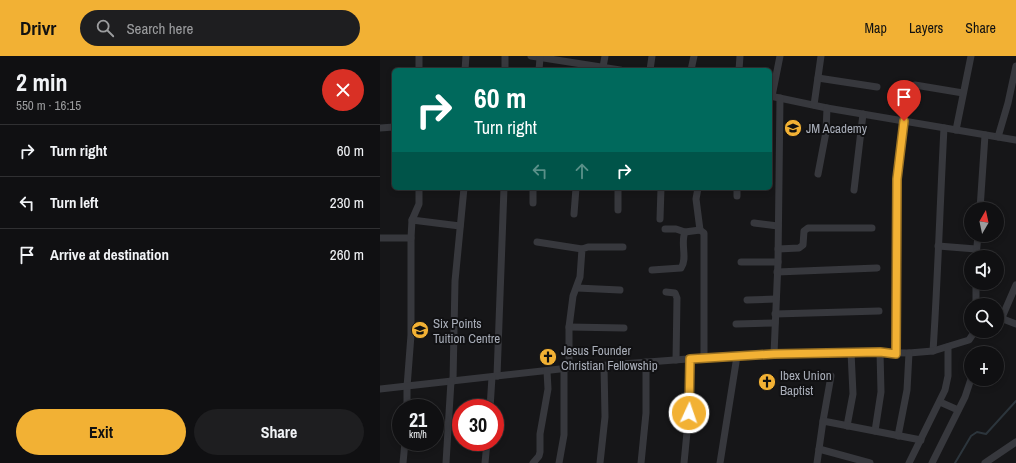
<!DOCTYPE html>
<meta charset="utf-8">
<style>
body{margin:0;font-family:"Archivo Narrow",sans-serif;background:#1e1e20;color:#f1f3f6;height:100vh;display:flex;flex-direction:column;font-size:15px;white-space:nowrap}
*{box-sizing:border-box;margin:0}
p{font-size:13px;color:#9c9d9f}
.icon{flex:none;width:22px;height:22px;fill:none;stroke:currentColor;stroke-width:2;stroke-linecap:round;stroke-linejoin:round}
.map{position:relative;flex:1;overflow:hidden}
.panel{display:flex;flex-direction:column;background:#101012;width:380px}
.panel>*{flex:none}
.banner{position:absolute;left:12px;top:12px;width:380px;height:122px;border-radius:6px;box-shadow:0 2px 6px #0003,0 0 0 1px #303032;background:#00695c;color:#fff;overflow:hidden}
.needle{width:26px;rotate:9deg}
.tools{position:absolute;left:584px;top:146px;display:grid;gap:8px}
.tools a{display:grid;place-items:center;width:40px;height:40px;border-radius:50%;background:#101012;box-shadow:0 2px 6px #0003,0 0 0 1px #303032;font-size:20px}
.speed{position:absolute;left:12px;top:343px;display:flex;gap:8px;font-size:20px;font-weight:700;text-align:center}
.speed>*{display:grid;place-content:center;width:52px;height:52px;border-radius:50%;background:#101012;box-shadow:0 2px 6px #0003,0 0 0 1px #303032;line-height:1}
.speed small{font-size:10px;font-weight:400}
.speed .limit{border:6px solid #d22;background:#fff;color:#111}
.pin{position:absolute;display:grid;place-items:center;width:34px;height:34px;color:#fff;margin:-41px -17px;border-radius:50% 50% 50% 0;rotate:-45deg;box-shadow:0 0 4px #0007}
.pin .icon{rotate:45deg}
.me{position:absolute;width:44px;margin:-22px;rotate:3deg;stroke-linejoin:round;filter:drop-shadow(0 0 3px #0008)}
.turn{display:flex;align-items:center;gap:14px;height:84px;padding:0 16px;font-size:18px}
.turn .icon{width:52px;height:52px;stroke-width:2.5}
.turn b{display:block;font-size:28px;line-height:34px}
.lanes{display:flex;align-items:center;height:38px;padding:0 16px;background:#0003;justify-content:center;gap:20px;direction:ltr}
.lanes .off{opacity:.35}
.round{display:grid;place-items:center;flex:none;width:42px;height:42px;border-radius:21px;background:#1e1e20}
.headline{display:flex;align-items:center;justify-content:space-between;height:68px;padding:0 16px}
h1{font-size:24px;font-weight:800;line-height:30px}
.button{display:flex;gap:8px;margin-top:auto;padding:8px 16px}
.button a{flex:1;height:46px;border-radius:24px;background:#f2b134;color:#111;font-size:16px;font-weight:800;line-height:46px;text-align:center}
.button a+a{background:#1e1e20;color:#f1f3f6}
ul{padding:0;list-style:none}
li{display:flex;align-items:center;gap:12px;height:52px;padding:0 16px;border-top:1px solid #303032}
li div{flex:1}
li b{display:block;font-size:15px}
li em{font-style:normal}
header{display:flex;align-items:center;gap:24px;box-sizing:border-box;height:56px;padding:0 20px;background:#f2b134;color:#111}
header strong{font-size:19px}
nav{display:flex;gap:22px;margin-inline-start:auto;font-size:14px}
.search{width:280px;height:36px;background:#1e1e20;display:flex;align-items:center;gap:10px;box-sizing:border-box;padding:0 14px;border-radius:22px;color:#9c9d9f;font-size:15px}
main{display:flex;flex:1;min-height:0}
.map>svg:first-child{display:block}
</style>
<header>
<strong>Drivr</strong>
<div class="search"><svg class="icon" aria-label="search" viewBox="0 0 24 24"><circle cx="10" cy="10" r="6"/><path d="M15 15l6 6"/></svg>Search here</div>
<nav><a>Map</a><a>Layers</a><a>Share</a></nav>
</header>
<main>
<section class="panel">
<div class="headline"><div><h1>2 min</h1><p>550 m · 16:15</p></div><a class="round" style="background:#d93025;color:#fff"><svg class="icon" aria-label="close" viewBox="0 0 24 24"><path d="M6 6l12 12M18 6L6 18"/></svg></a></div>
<ul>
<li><svg class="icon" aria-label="right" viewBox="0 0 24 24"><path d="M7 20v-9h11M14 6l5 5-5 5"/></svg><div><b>Turn right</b></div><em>60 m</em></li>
<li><svg class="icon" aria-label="left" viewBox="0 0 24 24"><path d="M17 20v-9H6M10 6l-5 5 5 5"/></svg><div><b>Turn left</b></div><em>230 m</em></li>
<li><svg class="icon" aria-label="arrive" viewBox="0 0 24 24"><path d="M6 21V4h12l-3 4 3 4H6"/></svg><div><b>Arrive at destination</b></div><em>260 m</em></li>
</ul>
<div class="button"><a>Exit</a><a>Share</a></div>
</section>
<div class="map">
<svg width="636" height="407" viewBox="0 0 636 407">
<rect width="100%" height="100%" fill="#161618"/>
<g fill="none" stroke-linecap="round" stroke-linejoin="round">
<path stroke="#2c353c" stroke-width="2" d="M575 407 591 380 597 376 606 378 636 345"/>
<g stroke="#37383d" stroke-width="7">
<path d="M125 0V14"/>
<path d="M151 0 240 14"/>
<path d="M223 11 225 0"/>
<path d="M39 14V0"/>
<path d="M85 14 86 0"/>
<path d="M159 14 160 2"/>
<path d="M270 14 272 0"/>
<path d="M311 14 314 0"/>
<path d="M359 14 360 0"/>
<path d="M438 22 497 31"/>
<path d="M535 29 583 37"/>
<path d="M390 40 447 52 636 84"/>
<path d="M392 40 400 0"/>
<path d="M434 49 441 0"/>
<path d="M0 72 14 71"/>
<path d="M576 74 591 0"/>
<path d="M618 81 628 47 636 10"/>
<path d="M438 118 446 76 447 52"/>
<path d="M318 132 316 143 320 174"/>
<path d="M474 134 483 58"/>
<path d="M357 140V132"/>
<path d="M153 147V132"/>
<path d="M600 153 605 79"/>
<path d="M238 154V132"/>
<path d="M194 158 196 132"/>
<path d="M280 163 281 132"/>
<path d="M32 164 80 170"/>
<path d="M374 167 398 170"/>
<path d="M285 173H296L305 176"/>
<path d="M0 182H31V279L27 331V352"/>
<path d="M31 182 32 164 39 148V132"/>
<path d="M157 186 202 193"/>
<path d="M558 190 596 193"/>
<path d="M398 193 419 192 423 189 424 175 428 172H492"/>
<path d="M596 201 598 179"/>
<path d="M361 206H398"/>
<path d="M272 214 301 212C308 203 300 187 305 176L320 174 324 177V302"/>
<path d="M397 216 497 212"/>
<path d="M636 229 623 259V263L636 268"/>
<path d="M197 232 240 234"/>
<path d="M286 236 295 237 297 242 296 304"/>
<path d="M367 244 396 243"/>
<path d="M596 249V227"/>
<path d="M395 258 499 255"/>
<path d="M356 268 395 267"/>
<path d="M189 271 244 272"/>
<path d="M553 295C558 220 560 146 564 72"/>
<path d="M394 298 398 206 400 42"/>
<path d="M516 298 517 123 524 65"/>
<path d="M189 312V271L193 240 200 221 202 193 208 191H243"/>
<path d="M117 320 124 132"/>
<path d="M73 325 75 225 84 132"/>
<path d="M0 333 189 312 334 301 471 296 529 297 553 295 589 284 595 275"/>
<path d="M560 346 578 354"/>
<path d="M110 352 112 321"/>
<path d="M443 365 451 320"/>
<path d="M467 370 473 338 471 296"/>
<path d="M495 375 501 336 500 296"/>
<path d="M518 380 527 334 529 297"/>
<path d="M439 393 490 407"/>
<path d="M23 407 25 386"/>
<path d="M66 407 71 325"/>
<path d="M105 407 107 386"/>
<path d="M153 407 159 400 160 396V378L168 333 167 315"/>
<path d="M179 407 184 379V313"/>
<path d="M220 407 225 361 224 310"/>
<path d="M261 407 266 357V306"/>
<path d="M304 407 310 345V303"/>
<path d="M340 407 357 300"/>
<path d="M437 407 443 365 541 384"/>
<path d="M529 407 565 334 568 320V291"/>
<path d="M552 407 585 341 591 323"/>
<path d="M605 407 636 386"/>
</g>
</g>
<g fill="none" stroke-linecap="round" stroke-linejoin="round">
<defs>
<path id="route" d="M309 357 310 303 394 298 500 296 516 298 517 123 524 65"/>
</defs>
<use href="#route" stroke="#9d7322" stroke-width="10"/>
<use href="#route" stroke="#f2b134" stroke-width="7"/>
</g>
<defs>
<symbol id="school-disc" viewBox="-11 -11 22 22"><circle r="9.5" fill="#f2b134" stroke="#111113"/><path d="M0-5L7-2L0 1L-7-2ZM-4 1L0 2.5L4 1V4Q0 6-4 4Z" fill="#111"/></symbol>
<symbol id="church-disc" viewBox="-11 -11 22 22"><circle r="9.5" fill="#f2b134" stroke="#111113"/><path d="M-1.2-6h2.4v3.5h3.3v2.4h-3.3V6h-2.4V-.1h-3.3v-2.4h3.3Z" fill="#111"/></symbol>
</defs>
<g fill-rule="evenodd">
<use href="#school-disc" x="403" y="62" width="20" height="20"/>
<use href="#school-disc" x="30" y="264" width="20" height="20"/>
<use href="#church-disc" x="158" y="291" width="20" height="20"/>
<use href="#church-disc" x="377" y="316" width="20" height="20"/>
</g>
<g text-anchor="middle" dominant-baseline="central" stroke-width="4" stroke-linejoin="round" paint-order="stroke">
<g font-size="13" fill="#a8adb8" stroke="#111113" text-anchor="start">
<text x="426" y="72">JM Academy</text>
<text x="53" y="267">Six Points<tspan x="53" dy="15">Tuition Centre</tspan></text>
<text x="181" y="294">Jesus Founder<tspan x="181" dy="15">Christian Fellowship</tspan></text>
<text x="400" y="319">Ibex Union<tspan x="400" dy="15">Baptist</tspan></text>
</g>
</g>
</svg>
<div class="tools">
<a><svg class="needle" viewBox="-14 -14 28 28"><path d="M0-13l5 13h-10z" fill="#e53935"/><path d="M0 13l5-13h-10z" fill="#9c9d9f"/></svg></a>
<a><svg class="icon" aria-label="sound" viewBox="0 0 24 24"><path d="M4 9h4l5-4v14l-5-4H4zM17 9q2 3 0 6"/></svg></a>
<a><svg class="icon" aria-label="search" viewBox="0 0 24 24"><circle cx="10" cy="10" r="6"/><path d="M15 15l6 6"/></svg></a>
<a>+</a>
</div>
<div class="speed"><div>21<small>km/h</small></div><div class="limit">30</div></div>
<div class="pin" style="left:524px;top:65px;background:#d93025"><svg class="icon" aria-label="arrive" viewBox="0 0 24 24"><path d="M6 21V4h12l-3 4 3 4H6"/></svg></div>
<svg class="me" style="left:309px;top:357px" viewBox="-20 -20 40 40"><circle r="17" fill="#f2b134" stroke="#fff" stroke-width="3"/><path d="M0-11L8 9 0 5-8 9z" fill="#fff"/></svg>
<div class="banner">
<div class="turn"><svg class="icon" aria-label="right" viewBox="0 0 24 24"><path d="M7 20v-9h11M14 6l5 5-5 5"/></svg><div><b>60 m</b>Turn right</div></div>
<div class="lanes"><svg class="icon off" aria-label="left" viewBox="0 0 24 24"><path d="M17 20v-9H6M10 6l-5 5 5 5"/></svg><svg class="icon off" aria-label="ahead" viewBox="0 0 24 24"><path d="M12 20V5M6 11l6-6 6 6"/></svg><svg class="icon" aria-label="right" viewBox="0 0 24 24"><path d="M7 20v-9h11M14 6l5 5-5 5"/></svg></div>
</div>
</div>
</main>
